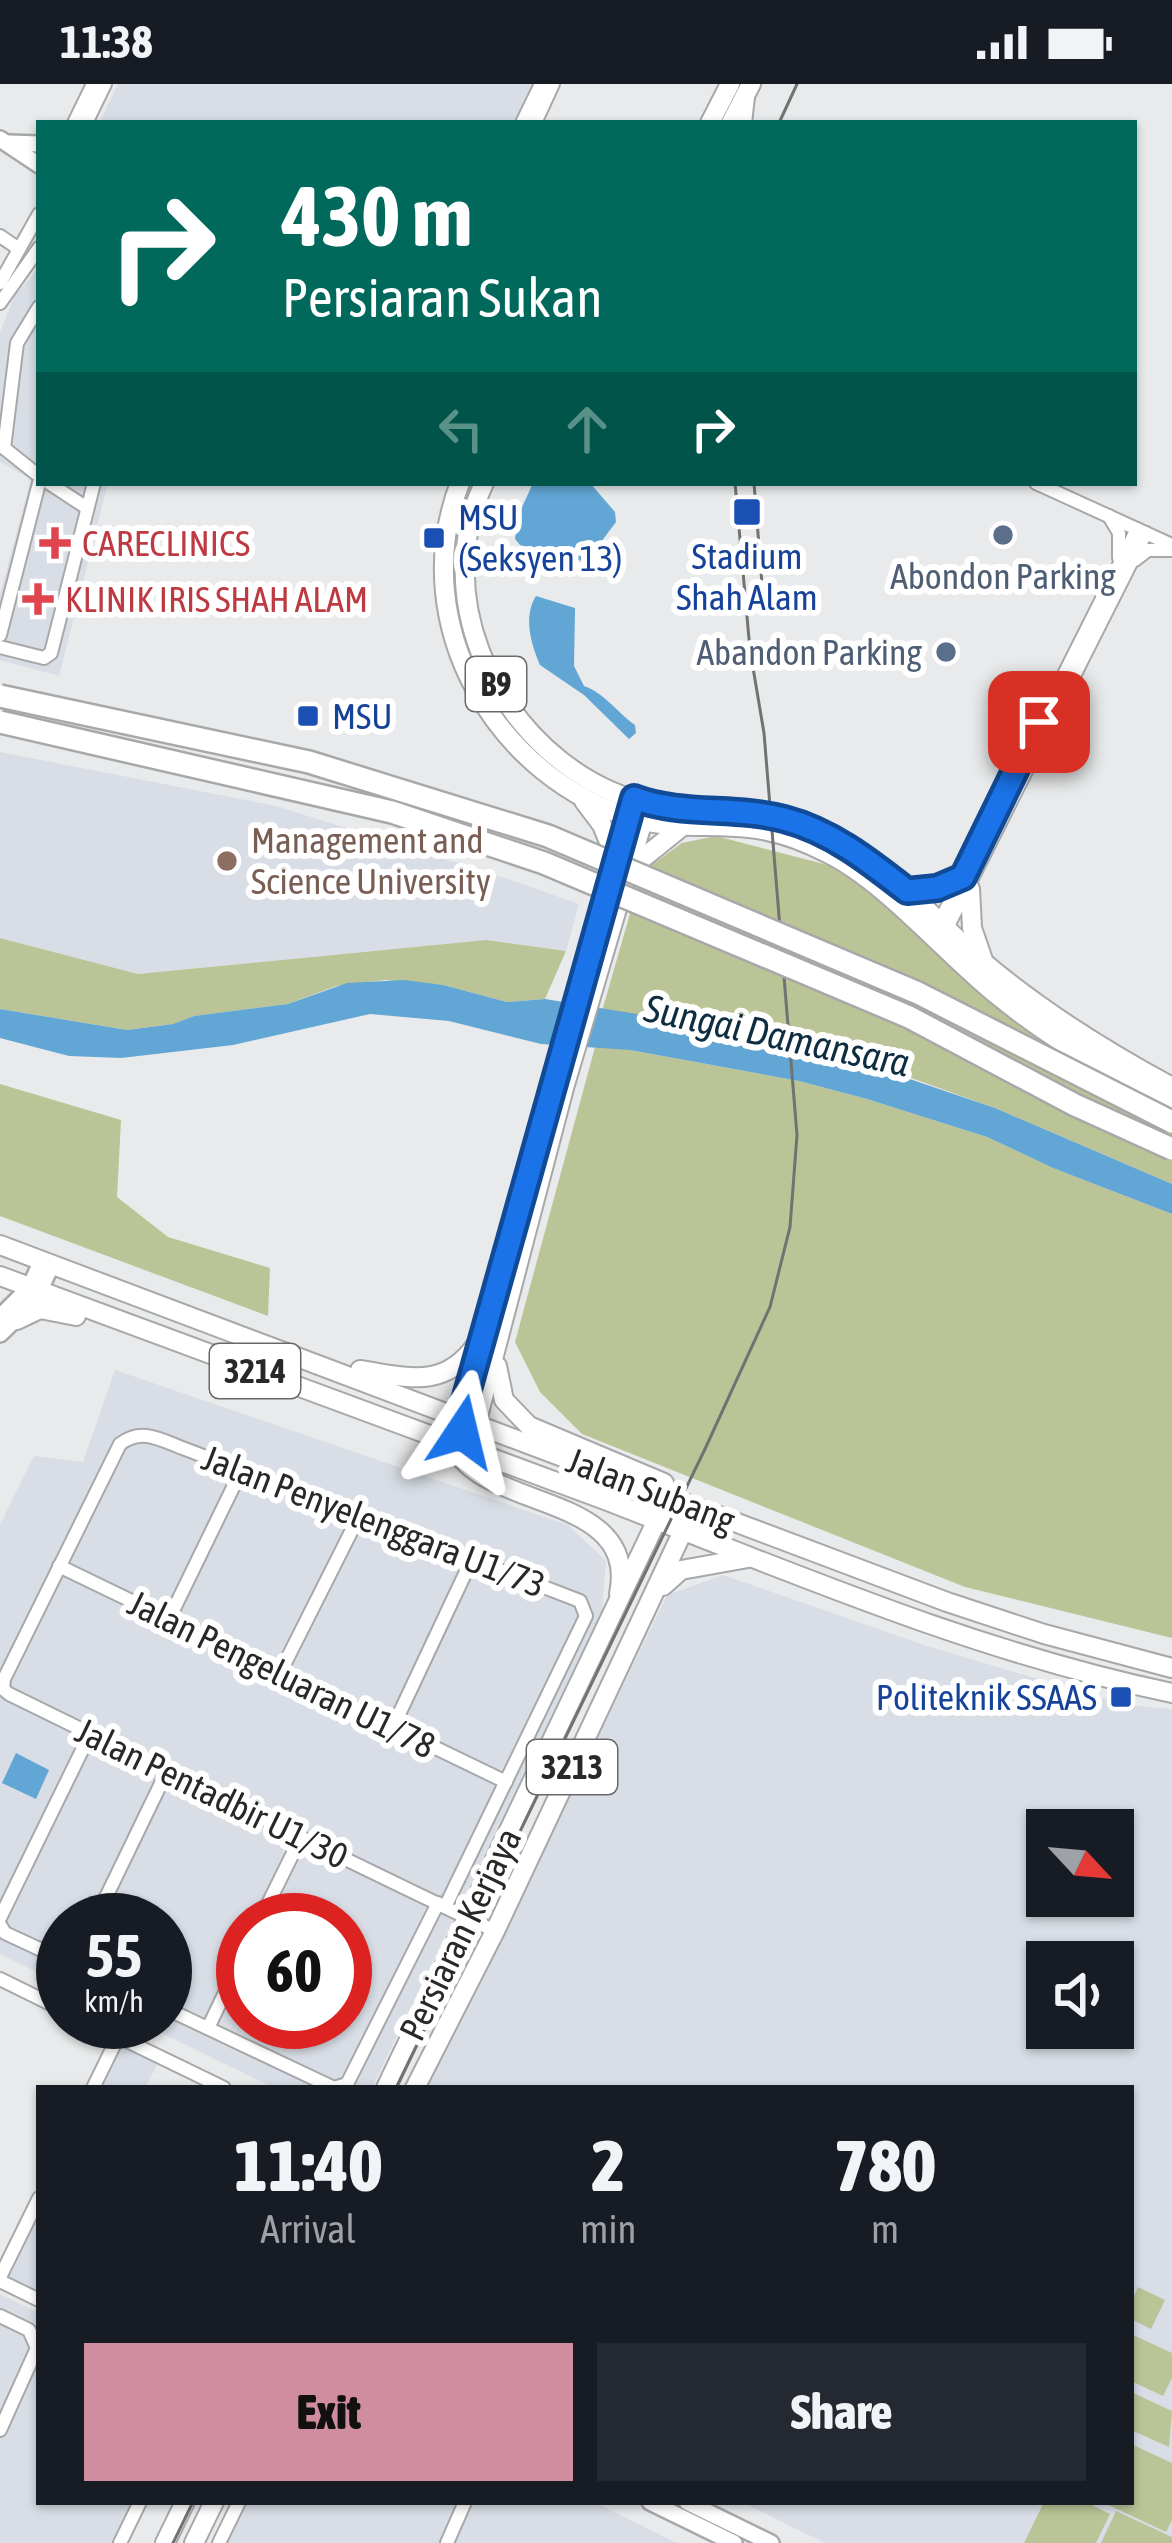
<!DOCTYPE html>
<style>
body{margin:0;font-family:"Asap Condensed",sans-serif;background:#242831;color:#f1f3f6;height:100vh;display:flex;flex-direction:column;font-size:45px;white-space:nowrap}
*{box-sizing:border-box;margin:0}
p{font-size:39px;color:#9ea1a6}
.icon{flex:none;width:66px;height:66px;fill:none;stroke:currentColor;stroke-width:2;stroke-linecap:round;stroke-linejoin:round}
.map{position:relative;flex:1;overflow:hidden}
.drawer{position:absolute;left:36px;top:2001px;width:1098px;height:420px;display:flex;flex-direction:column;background:#171b24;border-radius:0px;box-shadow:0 3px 9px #0004}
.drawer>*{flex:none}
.hud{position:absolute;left:36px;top:36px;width:1101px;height:366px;border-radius:0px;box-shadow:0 3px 9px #0004;background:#00695c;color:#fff;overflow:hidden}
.needle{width:78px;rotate:116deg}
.buttons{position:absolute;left:1026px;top:1725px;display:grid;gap:24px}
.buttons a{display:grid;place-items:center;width:108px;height:108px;border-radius:0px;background:#171b24;box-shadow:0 3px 9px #0004;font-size:60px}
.speed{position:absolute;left:36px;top:1809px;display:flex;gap:24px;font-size:60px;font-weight:700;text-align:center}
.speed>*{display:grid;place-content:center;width:156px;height:156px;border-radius:50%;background:#171b24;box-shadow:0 3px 9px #0004;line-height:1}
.speed small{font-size:30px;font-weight:400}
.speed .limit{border:18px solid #d22;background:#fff;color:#111}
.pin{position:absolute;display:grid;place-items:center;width:102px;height:102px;color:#fff;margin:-51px;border-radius:24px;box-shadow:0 6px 18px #0006}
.me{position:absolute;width:132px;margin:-66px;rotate:10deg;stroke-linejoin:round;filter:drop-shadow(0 0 9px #0008)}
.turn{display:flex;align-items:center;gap:42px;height:252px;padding:0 48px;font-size:54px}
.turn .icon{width:156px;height:156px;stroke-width:2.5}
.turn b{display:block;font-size:84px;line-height:102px}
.lanes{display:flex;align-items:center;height:114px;padding:0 48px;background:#0003;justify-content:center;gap:60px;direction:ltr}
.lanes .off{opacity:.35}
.eta{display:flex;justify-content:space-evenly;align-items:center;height:204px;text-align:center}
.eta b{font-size:72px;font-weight:800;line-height:84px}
.action{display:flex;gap:24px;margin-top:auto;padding:24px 48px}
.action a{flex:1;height:138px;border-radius:0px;background:#d08da0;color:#111;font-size:48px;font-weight:800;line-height:138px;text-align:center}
.action a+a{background:#242831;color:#f1f3f6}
.status{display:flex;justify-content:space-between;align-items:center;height:84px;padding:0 60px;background:#171b24;direction:ltr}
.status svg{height:33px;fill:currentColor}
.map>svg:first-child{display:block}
</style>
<div class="status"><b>11:38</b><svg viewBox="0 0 49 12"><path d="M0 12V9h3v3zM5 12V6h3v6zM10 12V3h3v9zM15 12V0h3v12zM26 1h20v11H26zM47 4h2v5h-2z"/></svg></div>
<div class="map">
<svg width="1172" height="2459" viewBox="0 0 1172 2459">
<rect width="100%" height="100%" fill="#e9eaeb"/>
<g fill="#d9dee6" fill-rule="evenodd">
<path d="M118 0H538L519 39H99Z"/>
<path d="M39 183V399H108L59 592 0 576V510L31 395 0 378V248L14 213Z"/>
<path d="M0 668 276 722 511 796 579 820 566 867 486 856 138 890 0 854Z"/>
<path d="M115 1286 568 1441 606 1477 602 1526 372 2004H274L139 1938H165V1836H63V1901L0 1870V1441L34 1372 83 1378ZM243 1836H345V1938H243Z"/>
<path d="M723 1491 927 1562 1125 1621 1172 1625V2459H825L742 2418H1131V2004H427L667 1511ZM1047 1746H1113V1812H1047ZM1047 1878H1113V1944H1047Z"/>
<path d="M121 1958 159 1977 145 2004H98Z"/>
<path d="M39 2125V2210L5 2194Z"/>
<path d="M0 2210 39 2229V2418H132L111 2459H0Z"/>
<path d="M231 2418H594L677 2459H211Z"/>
</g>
<g fill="#bac496">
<path d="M716 752 847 786 1172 1018V1100L995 1024 886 985 748 949 602 927 642 788 682 759Z"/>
<path d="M0 854 138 890 486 856 566 867 545 915 507 918 443 901 385 896 336 902 288 920 194 932 173 940 127 946 0 925Z"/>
<path d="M608 962 799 997 867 1015 987 1053 1053 1084 1172 1130V1554L965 1503 582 1350 540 1308 515 1258 595 963Z"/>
<path d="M0 1000 121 1036 117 1113 168 1153 270 1184 268 1232 0 1132Z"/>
<path d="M1138 2203 1165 2216 1151 2245 1131 2235V2219Z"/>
<path d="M1131 2250 1172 2269V2294L1163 2312 1131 2297Z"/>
<path d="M1131 2308 1172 2327 1169 2363 1131 2346Z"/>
<path d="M1131 2360 1172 2379V2436L1166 2448 1102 2418H1131Z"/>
<path d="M1044 2418H1086L1110 2430 1096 2459H1024Z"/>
<path d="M1116 2427 1172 2453V2459H1101Z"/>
</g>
<g fill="#61a6d4">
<path d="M533 399H590L615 428 616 438 586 478 520 461 515 455 518 432Z"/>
<path d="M536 512 575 524 574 582 584 602C603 608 618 629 635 641L636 649 629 655 584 611 540 581C531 560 523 532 536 512Z"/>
<path d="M404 896 443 901 507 918 545 915 649 932 836 970 995 1024 1172 1100V1130L1053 1084 987 1053 867 1015 799 997 630 966 541 960 449 937 370 930 233 961 121 974 69 972 0 954V925L127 946 173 940 194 932 288 920 347 899Z"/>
<path d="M16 1669 49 1686 36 1715 2 1699Z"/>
</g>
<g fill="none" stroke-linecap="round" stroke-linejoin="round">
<defs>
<g id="minor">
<path d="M74 39 93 0"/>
<path d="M86 39 105 0"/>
<path d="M522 39 541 0"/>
<path d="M535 39 553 0"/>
<path d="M745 39 748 13"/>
<path d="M0 152 19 165"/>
<path d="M0 199 39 130"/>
<path d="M0 219 39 164"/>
<path d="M4 364 17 259 39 223"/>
<path d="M4 364 39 392"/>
<path d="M49 399 87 424"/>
<path d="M1036 399 1172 461"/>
<path d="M1109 432 1119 449V474"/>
<path d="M1135 476 1148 466H1172"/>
<path d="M0 551 39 399"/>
<path d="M0 563 44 574 51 569 94 399"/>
<path d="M937 843 1137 445"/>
<path d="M944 850 1146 449"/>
<path d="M59 1482 506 1698"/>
<path d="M169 1535 241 1387"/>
<path d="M280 1589 359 1432"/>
<path d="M393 1643 472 1475"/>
<path d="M445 1823 586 1532 580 1517 185 1365C161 1356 142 1343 120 1360L4 1595 3 1605 9 1610C171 1689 332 1770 495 1847"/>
<path d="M0 1834 90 1650"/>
<path d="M95 1836 167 1687"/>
<path d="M260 1836 301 1753"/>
<path d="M0 1841 5 1849 63 1876"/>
<path d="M0 1895 63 1926"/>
<path d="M53 1921 63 1901"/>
<path d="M165 1924 334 2004 347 2000 438 1819"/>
<path d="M88 1938 224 2004"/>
<path d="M208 1944 243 1871"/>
<path d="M93 2004 118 1953"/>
<path d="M0 2193 39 2114"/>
<path d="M0 2197 39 2216"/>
<path d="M0 2232 29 2246 37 2264 0 2346"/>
<path d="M120 2459 140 2418"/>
<path d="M219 2459 239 2418"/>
<path d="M447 2459 465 2418"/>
</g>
<g id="tertiary">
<path d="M0 55 39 81"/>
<path d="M9 59 39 60"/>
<path d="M0 1233 30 1203 42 1176"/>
<path d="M0 1250 35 1216 52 1180"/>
<path d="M650 2418 734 2459"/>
<path d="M687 2418 771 2459"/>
</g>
<g id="primary">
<path d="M710 39 730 0"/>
<path d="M731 39 751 0"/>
<path d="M460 399C405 540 497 697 639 736 674 745 713 740 749 744 775 747 804 757 827 769 888 799 947 872 1002 915 1055 958 1113 989 1172 1023"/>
<path d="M484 399C459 453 459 512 480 567 509 641 570 701 649 720 664 723 679 722 694 723 753 729 808 738 859 770 905 799 941 843 983 878 1041 927 1105 967 1172 1003"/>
<path d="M584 717 602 741 616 775"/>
<path d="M632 783 684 741"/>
<path d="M970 805 972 844 983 876"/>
<path d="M907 807 937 804 963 793"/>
<path d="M0 1161 947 1518 1044 1550 1172 1584"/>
<path d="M0 1192C201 1268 404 1340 605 1416 791 1488 976 1568 1172 1609"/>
<path d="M17 1236 40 1225 76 1232"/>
<path d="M497 1282 504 1316 529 1342 664 1399"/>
<path d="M360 1286C408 1293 443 1306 476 1261"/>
<path d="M462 1346 460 1334 630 725"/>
<path d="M467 1346 476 1340 564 1004 645 730"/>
<path d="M452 1358C477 1428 640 1406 619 1510"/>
<path d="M663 1502 681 1486 748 1474"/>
<path d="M386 2004 657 1436"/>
<path d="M415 2004 495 1847 683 1447"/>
<path d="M165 2459 185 2418"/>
<path d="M194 2459 214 2418"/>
</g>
</defs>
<use href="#minor" stroke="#a7a8a9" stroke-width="16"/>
<use href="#tertiary" stroke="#a7a8a9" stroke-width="20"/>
<use href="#primary" stroke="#a7a8a9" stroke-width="22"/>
<use href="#minor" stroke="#fff" stroke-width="12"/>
<use href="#tertiary" stroke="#fff" stroke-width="15"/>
<use href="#primary" stroke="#fff" stroke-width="18"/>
<g stroke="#717272" stroke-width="3">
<path d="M779 39 797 0"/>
<path d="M754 399 763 513"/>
<path d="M396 2004 705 1365 770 1223 790 1143 797 1051 764 649 750 566 735 399"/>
<path d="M173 2459 193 2418"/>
</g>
<defs>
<g id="motorway-bridge">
<path d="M0 612 309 678 548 752 918 909 1172 1038"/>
<path d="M0 638 392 728 544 779 909 933 1075 1021 1172 1065"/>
</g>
</defs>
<use href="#motorway-bridge" stroke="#a7a8a9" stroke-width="26" stroke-linecap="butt"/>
<use href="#motorway-bridge" stroke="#fff" stroke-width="21"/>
</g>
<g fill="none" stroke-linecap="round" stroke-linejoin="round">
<defs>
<path id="route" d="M462 1348 460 1334 634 714C681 732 736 722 784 735 831 747 870 778 907 807L937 804 963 793 1039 638"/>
</defs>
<use href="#route" stroke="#114b97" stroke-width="30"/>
<use href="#route" stroke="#1a73e8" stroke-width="21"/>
</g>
<g fill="#1a4fb4" stroke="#fff" stroke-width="4.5">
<rect x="732" y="413" width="30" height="30" rx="6"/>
<rect x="422" y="442" width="24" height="24" rx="6"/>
<rect x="296" y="620" width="24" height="24" rx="6"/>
<rect x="1109" y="1601" width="24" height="24" rx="6"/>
</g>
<g fill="#5c6f8a" stroke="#fff" stroke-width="4.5">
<circle cx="1003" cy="451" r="12"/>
<circle cx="946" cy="568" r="12"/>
</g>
<g fill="#e0444e" stroke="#fff" stroke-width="4.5">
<path d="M49 441h12v12h12v12h-12v12h-12v-12h-12v-12h12z"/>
<path d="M32 497h12v12h12v12h-12v12h-12v-12h-12v-12h12z"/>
</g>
<circle fill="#8d6e63" stroke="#fff" stroke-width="4.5" cx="227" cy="777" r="12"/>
<g text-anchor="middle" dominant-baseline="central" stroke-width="12" stroke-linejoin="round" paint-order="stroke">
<g fill="#fff" stroke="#686868" stroke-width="3">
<rect x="466" y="573" width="60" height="54" rx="9"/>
<rect x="210" y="1260" width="90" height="54" rx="9"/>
<rect x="527" y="1656" width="90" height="54" rx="9"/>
</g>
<g font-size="33" font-weight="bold" fill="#282828">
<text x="496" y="600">B9</text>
<text x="255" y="1287">3214</text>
<text x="572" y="1683">3213</text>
</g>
<g font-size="36" fill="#164399" stroke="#fff" text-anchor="start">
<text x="458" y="433">MSU<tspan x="458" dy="41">(Seksyen 13)</tspan></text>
<text x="747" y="472" text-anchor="middle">Stadium<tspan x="747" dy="41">Shah Alam</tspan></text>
<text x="332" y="632">MSU</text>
<text x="1097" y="1613" text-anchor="end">Politeknik SSAAS</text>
</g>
<g font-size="36" fill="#be3a42" stroke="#fff" text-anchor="start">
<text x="82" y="459">CARECLINICS</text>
<text x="65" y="515">KLINIK IRIS SHAH ALAM</text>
</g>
<g font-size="36" fill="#4e5e75" stroke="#fff">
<text x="1003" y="492">Abondon Parking</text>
<text x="922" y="568" text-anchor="end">Abandon Parking</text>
</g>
<g font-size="36" fill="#785e54" stroke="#fff" text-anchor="start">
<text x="251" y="756">Management and<tspan x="251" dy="41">Science University</tspan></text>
</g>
<g font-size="36" fill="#282828" stroke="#fff">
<text transform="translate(651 1406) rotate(21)">Jalan Subang</text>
<text transform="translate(374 1437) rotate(21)">Jalan Penyelenggara U1/73</text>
<text transform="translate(282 1590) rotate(26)">Jalan Pengeluaran U1/78</text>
<text transform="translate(212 1709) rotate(26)">Jalan Pentadbir U1/30</text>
<text transform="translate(460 1850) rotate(-64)">Persiaran Kerjaya</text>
</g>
<g font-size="39" font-style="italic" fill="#0e2d41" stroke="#fff">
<text transform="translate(777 951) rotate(12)">Sungai Damansara</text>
</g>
</g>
</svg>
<div class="buttons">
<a><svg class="needle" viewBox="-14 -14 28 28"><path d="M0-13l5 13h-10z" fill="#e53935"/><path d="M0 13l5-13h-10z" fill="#9ea1a6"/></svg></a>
<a><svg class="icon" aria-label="sound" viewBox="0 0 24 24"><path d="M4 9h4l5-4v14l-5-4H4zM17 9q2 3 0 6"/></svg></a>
</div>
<div class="speed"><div>55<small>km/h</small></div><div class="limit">60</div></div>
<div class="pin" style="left:1039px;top:638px;background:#d93025"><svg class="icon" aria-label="arrive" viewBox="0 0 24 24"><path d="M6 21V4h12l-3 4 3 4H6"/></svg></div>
<svg class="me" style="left:462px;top:1348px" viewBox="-20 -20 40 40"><path d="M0-17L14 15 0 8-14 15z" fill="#1a73e8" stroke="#fff" stroke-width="4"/></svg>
<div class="hud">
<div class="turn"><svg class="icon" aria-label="right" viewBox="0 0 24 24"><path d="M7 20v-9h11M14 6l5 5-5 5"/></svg><div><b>430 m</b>Persiaran Sukan</div></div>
<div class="lanes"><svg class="icon off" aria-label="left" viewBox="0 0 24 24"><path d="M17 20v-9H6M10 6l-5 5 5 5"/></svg><svg class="icon off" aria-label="ahead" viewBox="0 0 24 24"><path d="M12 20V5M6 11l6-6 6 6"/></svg><svg class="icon" aria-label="right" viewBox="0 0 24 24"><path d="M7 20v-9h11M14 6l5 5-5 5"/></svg></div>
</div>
<section class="drawer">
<div class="eta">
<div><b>11:40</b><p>Arrival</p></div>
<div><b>2</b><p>min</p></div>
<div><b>780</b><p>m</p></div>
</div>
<div class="action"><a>Exit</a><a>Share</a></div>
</section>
</div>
